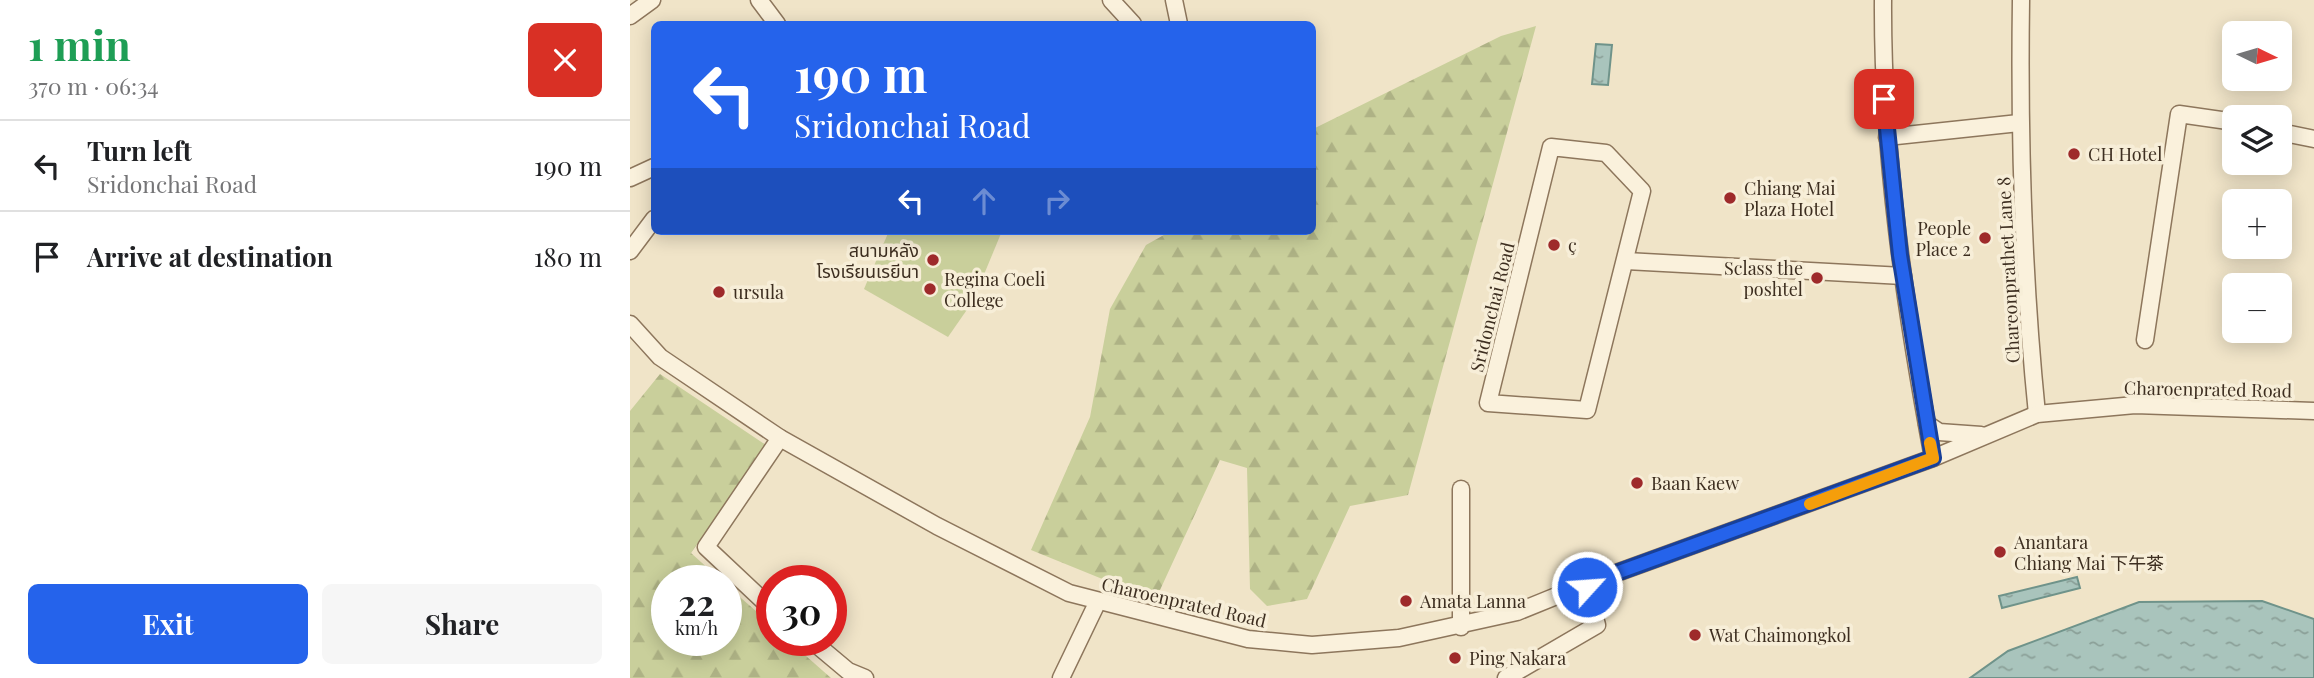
<!DOCTYPE html>
<meta charset="utf-8">
<style>
body{margin:0;font-family:"Playfair Display","Noto Sans SC","Noto Sans Thai",serif;background:#f6f6f6;color:#202124;height:100vh;display:flex;flex-direction:column;font-size:26px;white-space:nowrap}
*{box-sizing:border-box;margin:0}
p{font-size:23px;color:#757577}
.icon{flex:none;width:38px;height:38px;fill:none;stroke:currentColor;stroke-width:2;stroke-linecap:round;stroke-linejoin:round}
.map{position:relative;flex:1;overflow:hidden}
.sheet{display:flex;flex-direction:column;background:#fff;width:630px}
.sheet>*{flex:none}
.guide{position:absolute;left:21px;top:21px;width:665px;height:214px;border-radius:10px;box-shadow:0 4px 18px #0003;background:#2563eb;color:#fff;overflow:hidden}
.needle{width:46px;rotate:95deg}
.fabs{position:absolute;left:1592px;top:21px;display:grid;gap:14px}
.fabs a{display:grid;place-items:center;width:70px;height:70px;border-radius:10px;background:#fff;box-shadow:0 4px 18px #0003;font-size:35px}
.speed{position:absolute;left:21px;top:565px;display:flex;gap:14px;font-size:35px;font-weight:700;text-align:center}
.speed>*{display:grid;place-content:center;width:91px;height:91px;border-radius:50%;background:#fff;box-shadow:0 4px 18px #0003;line-height:1}
.speed small{font-size:18px;font-weight:400}
.speed .limit{border:10px solid #d22;background:#fff;color:#111}
.pin{position:absolute;display:grid;place-items:center;width:60px;height:60px;color:#fff;margin:-30px;border-radius:14px;box-shadow:0 4px 10px #0006}
.me{position:absolute;width:77px;margin:-38px;rotate:64deg;stroke-linejoin:round;filter:drop-shadow(0 0 5px #0008)}
.turn{display:flex;align-items:center;gap:24px;height:147px;padding:0 28px;font-size:32px}
.turn .icon{width:91px;height:91px;stroke-width:2.5}
.turn b{display:block;font-size:49px;line-height:60px}
.lanes{display:flex;align-items:center;height:66px;padding:0 28px;background:#0003;justify-content:center;gap:35px;direction:ltr}
.lanes .off{opacity:.35}
.round{display:grid;place-items:center;flex:none;width:74px;height:74px;border-radius:10px;background:#f6f6f6}
.head{display:flex;align-items:center;justify-content:space-between;height:119px;padding:0 28px}
h1{font-size:42px;font-weight:700;line-height:52px;color:#1e9e55}
.primary-button{display:flex;gap:14px;margin-top:auto;padding:14px 28px}
.primary-button a{flex:1;height:80px;border-radius:10px;background:#2563eb;color:#fff;font-size:28px;font-weight:700;line-height:80px;text-align:center}
.primary-button a+a{background:#f6f6f6;color:#202124}
ul{padding:0;list-style:none}
li{display:flex;align-items:center;gap:21px;height:91px;padding:0 28px;border-top:2px solid #e0e0e0}
li div{flex:1}
li b{display:block;font-size:26px}
li em{font-style:normal}
main{display:flex;flex:1;min-height:0}
.map>svg:first-child{display:block}
</style>
<main>
<section class="sheet">
<div class="head"><div><h1>1 min</h1><p>370 m · 06:34</p></div><a class="round" style="background:#d93025;color:#fff"><svg class="icon" aria-label="close" viewBox="0 0 24 24"><path d="M6 6l12 12M18 6L6 18"/></svg></a></div>
<ul>
<li><svg class="icon" aria-label="left" viewBox="0 0 24 24"><path d="M17 20v-9H6M10 6l-5 5 5 5"/></svg><div><b>Turn left</b><p>Sridonchai Road</p></div><em>190 m</em></li>
<li><svg class="icon" aria-label="arrive" viewBox="0 0 24 24"><path d="M6 21V4h12l-3 4 3 4H6"/></svg><div><b>Arrive at destination</b></div><em>180 m</em></li>
</ul>
<div class="primary-button"><a>Exit</a><a>Share</a></div>
</section>
<div class="map">
<svg width="1684" height="678" viewBox="0 0 1684 678">
<defs>
<pattern id="forest-firs" width="22" height="20" patternUnits="userSpaceOnUse" patternTransform="scale(1.75)"><rect width="22" height="20" fill="#c9cf9b"/><path d="M5 1l3.5 6h-7zM16 11l3.5 6h-7z" fill="#aeb285"/></pattern>
<pattern id="water-ripples" width="26" height="14" patternUnits="userSpaceOnUse" patternTransform="scale(1.75)"><rect width="26" height="14" fill="#a9c4bc"/><path d="M2 4q2-2 4 0t4 0M15 11q2-2 4 0t4 0" fill="none" stroke="#8ba098"/></pattern>
</defs>
<rect width="100%" height="100%" fill="#f0e4c8"/>
<g fill="url(#forest-firs)">
<path d="M906 26 778 495 720 506 677 599 637 606 620 589 617 468 590 460 530 590 497 589 401 550 460 417 480 309 516 245 541 231H682L683 129 871 36Z"/>
<path d="M30 374 136 445 61 553 92 581H37V640H96V585L142 625V640L159 641 201 678H0V411Z"/>
</g>
<path fill="#c9cf9b" d="M259 231H372L343 301 318 337 234 289Z"/>
<g fill="url(#water-ripples)" stroke="#6f938a" stroke-width="2">
<path d="M966 44 982 45 978 85 962 84Z"/>
<path d="M1447 577 1450 588 1372 608 1369 596Z"/>
<path d="M1632 601 1684 619V678H1340L1378 651 1509 602Z"/>
</g>
<g fill="none" stroke-linecap="round" stroke-linejoin="round">
<defs>
<g id="minor">
<path d="M129 0 147 24"/>
<path d="M481 0 503 24"/>
<path d="M544 0 549 24"/>
<path d="M1253 0C1252 155 1275 307 1303 458"/>
<path d="M1391 0C1389 139 1393 276 1407 414"/>
<path d="M0 16 22 0"/>
<path d="M1650 132 1684 139"/>
<path d="M1257 137 1389 123"/>
<path d="M921 147 976 153 1012 191 957 410 858 403Z"/>
<path d="M0 178 24 167"/>
<path d="M0 251 24 219"/>
<path d="M996 261 1273 276"/>
<path d="M0 324 30 357 150 438 307 526 439 593 618 639 682 645 769 638 887 612 956 584 1303 458 1407 414 1505 405 1684 411"/>
<path d="M1515 340 1549 114 1605 122"/>
<path d="M1297 424 1309 432 1351 435"/>
<path d="M142 609 76 547 150 438"/>
<path d="M831 627V489"/>
<path d="M181 640 218 671 235 678"/>
<path d="M431 678 468 601"/>
<path d="M876 678 967 625 956 584"/>
</g>
</defs>
<use href="#minor" stroke="#8d765c" stroke-width="19"/>
<use href="#minor" stroke="#faf1dc" stroke-width="16"/>
</g>
<g fill="none" stroke-linecap="round" stroke-linejoin="round">
<defs>
<path id="route" d="M957 587 956 584 1303 458 1270 255 1254 99"/>
</defs>
<use href="#route" stroke="#184099" stroke-width="18"/>
<use href="#route" stroke="#2563eb" stroke-width="12"/>
<path stroke="#f59e0b" stroke-width="12" d="M1180 504 1303 458 1300 443"/>
</g>
<g fill="#9e2a2b" stroke="#f7eed8" stroke-width="2.5">
<circle cx="1444" cy="154" r="7"/>
<circle cx="1100" cy="198" r="7"/>
<circle cx="1355" cy="238" r="7"/>
<circle cx="924" cy="245" r="7"/>
<circle cx="303" cy="260" r="7"/>
<circle cx="1187" cy="278" r="7"/>
<circle cx="300" cy="289" r="7"/>
<circle cx="89" cy="292" r="7"/>
<circle cx="1007" cy="483" r="7"/>
<circle cx="1370" cy="552" r="7"/>
<circle cx="776" cy="601" r="7"/>
<circle cx="1065" cy="635" r="7"/>
<circle cx="825" cy="658" r="7"/>
</g>
<g text-anchor="middle" dominant-baseline="central" stroke-width="7" stroke-linejoin="round" paint-order="stroke">
<g font-size="18" fill="#3d2e20" stroke="#f7eed8" text-anchor="start">
<text x="1458" y="154">CH Hotel</text>
<text x="1114" y="188">Chiang Mai<tspan x="1114" dy="21">Plaza Hotel</tspan></text>
<text x="1341" y="228" text-anchor="end">People<tspan x="1341" dy="21">Place 2</tspan></text>
<text x="938" y="245">ç</text>
<text x="289" y="250" text-anchor="end">สนามหลัง<tspan x="289" dy="21">โรงเรียนเรยีนา</tspan></text>
<text x="1173" y="268" text-anchor="end">Sclass the<tspan x="1173" dy="21">poshtel</tspan></text>
<text x="314" y="279">Regina Coeli<tspan x="314" dy="21">College</tspan></text>
<text x="103" y="292">ursula</text>
<text x="1021" y="483">Baan Kaew</text>
<text x="1384" y="542">Anantara<tspan x="1384" dy="21">Chiang Mai 下午茶</tspan></text>
<text x="790" y="601">Amata Lanna</text>
<text x="1079" y="635">Wat Chaimongkol</text>
<text x="839" y="658">Ping Nakara</text>
</g>
<g font-size="18" fill="#3d2e20" stroke="#f7eed8">
<text transform="translate(1378 270) rotate(-93)">Chareonprathet Lane 8</text>
<text transform="translate(862 307) rotate(-76)">Sridonchai Road</text>
<text transform="translate(1578 389) rotate(1)">Charoenprated Road</text>
<text transform="translate(554 602) rotate(13)">Charoenprated Road</text>
</g>
</g>
</svg>
<div class="fabs">
<a><svg class="needle" viewBox="-14 -14 28 28"><path d="M0-13l5 13h-10z" fill="#e53935"/><path d="M0 13l5-13h-10z" fill="#757577"/></svg></a>
<a><svg class="icon" aria-label="layers" viewBox="0 0 24 24"><path d="M12 4l9 5-9 5-9-5zM3 14l9 5 9-5"/></svg></a>
<a>+</a>
<a>−</a>
</div>
<div class="speed"><div>22<small>km/h</small></div><div class="limit">30</div></div>
<div class="pin" style="left:1254px;top:99px;background:#d93025"><svg class="icon" aria-label="arrive" viewBox="0 0 24 24"><path d="M6 21V4h12l-3 4 3 4H6"/></svg></div>
<svg class="me" style="left:957px;top:587px" viewBox="-20 -20 40 40"><circle r="17" fill="#2563eb" stroke="#fff" stroke-width="3"/><path d="M0-11L8 9 0 5-8 9z" fill="#fff"/></svg>
<div class="guide">
<div class="turn"><svg class="icon" aria-label="left" viewBox="0 0 24 24"><path d="M17 20v-9H6M10 6l-5 5 5 5"/></svg><div><b>190 m</b>Sridonchai Road</div></div>
<div class="lanes"><svg class="icon" aria-label="left" viewBox="0 0 24 24"><path d="M17 20v-9H6M10 6l-5 5 5 5"/></svg><svg class="icon off" aria-label="ahead" viewBox="0 0 24 24"><path d="M12 20V5M6 11l6-6 6 6"/></svg><svg class="icon off" aria-label="right" viewBox="0 0 24 24"><path d="M7 20v-9h11M14 6l5 5-5 5"/></svg></div>
</div>
</div>
</main>
